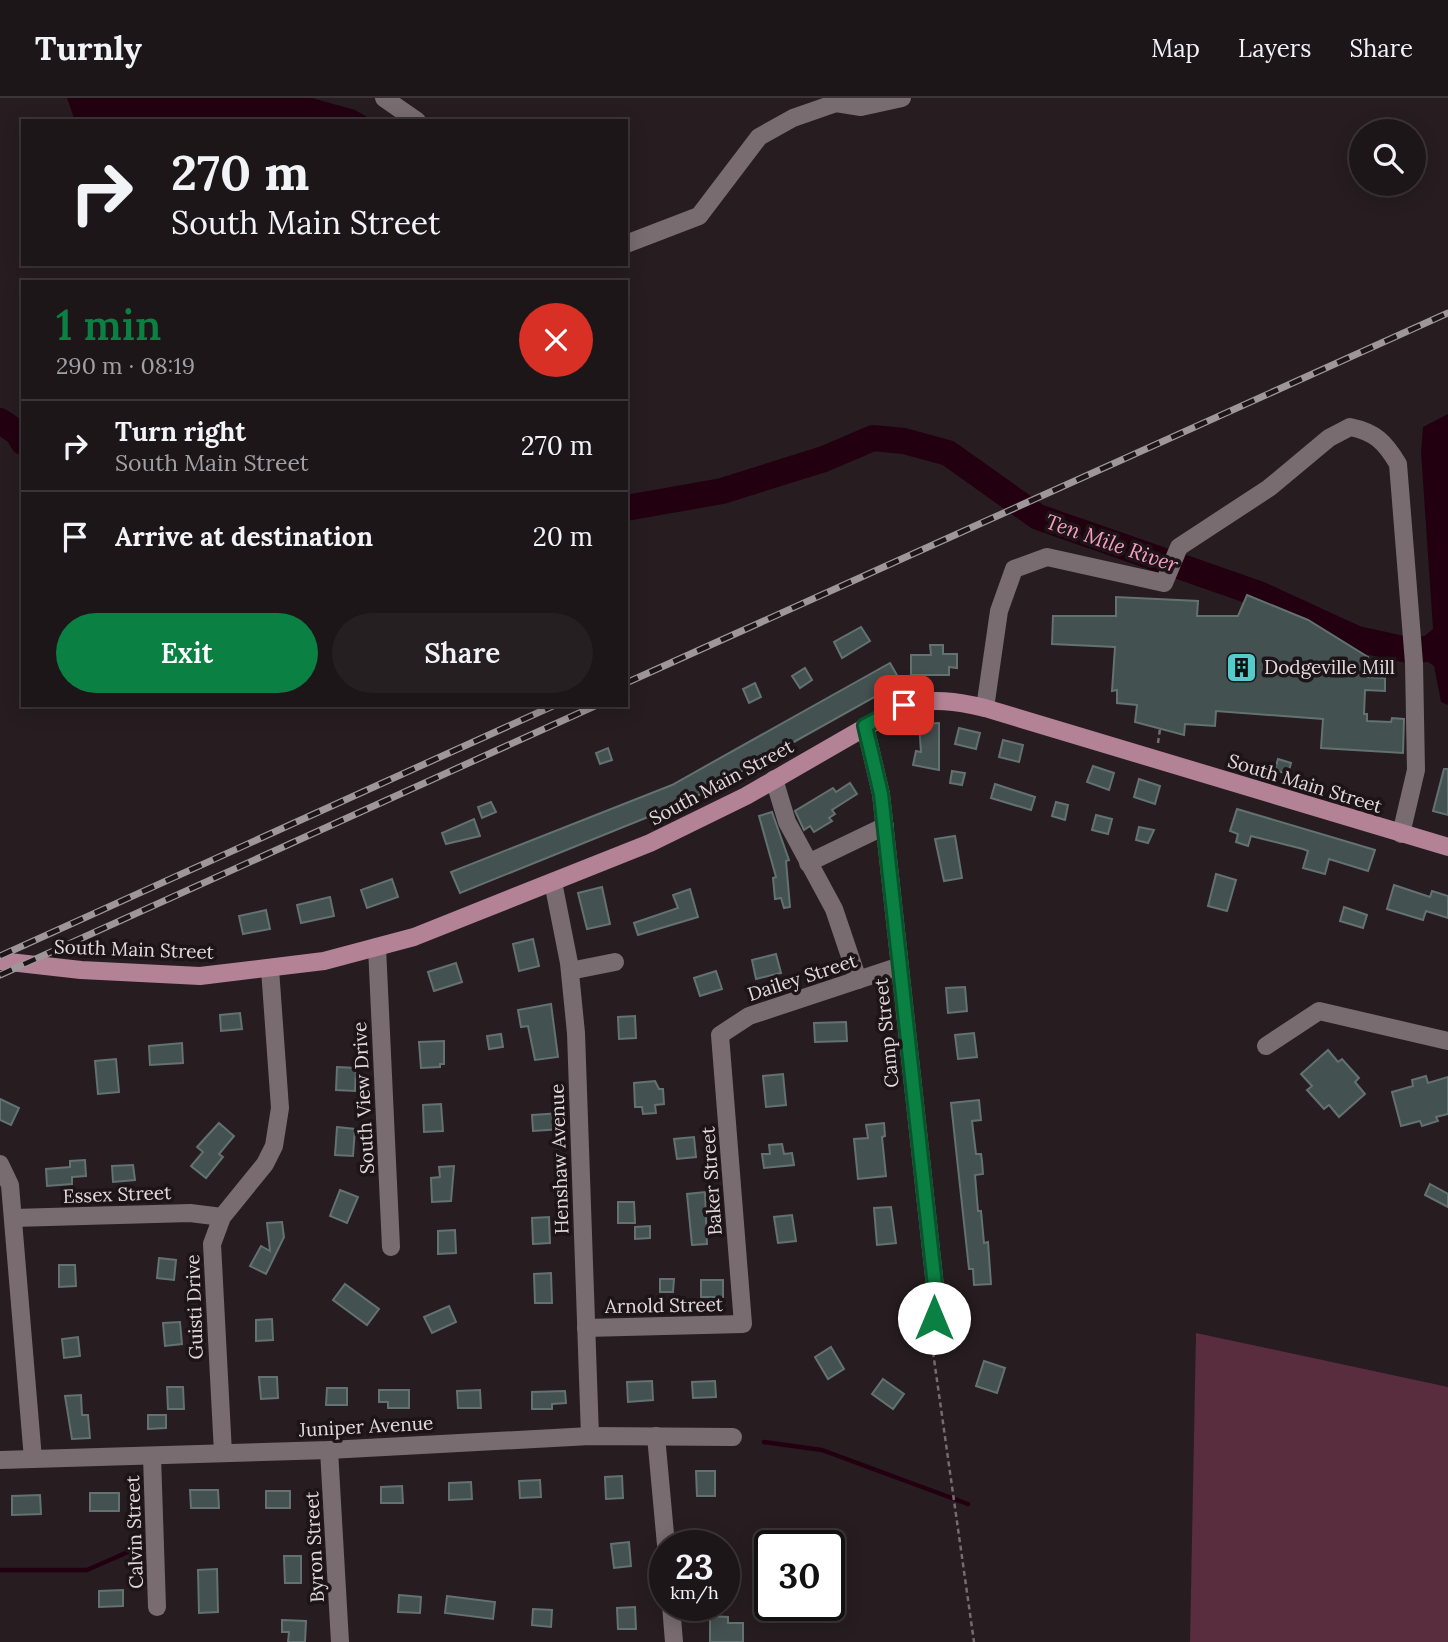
<!DOCTYPE html>
<meta charset="utf-8">
<style>
body{margin:0;font-family:Lora,serif;background:#251f21;color:#f1f3f6;height:100vh;display:flex;flex-direction:column;font-size:26px;white-space:nowrap}
*{box-sizing:border-box;margin:0}
p{font-size:23px;color:#a09fa2}
.icon{flex:none;width:38px;height:38px;fill:none;stroke:currentColor;stroke-width:2;stroke-linecap:round;stroke-linejoin:round}
.map{position:relative;flex:1;overflow:hidden}
.drawer{position:absolute;left:21px;top:182px;width:607px;height:427px;display:flex;flex-direction:column;background:#1d1618;border-radius:0px;box-shadow:0 4px 18px #0003,0 0 0 2px #3b3537}
.drawer>*{flex:none}
.hud{position:absolute;left:21px;top:21px;width:607px;height:147px;border-radius:0px;box-shadow:0 4px 18px #0003,0 0 0 2px #3b3537;background:#1d1618;color:#f1f3f6;overflow:hidden}
.fabs{position:absolute;left:1349px;top:21px;display:grid;gap:14px}
.fabs a{display:grid;place-items:center;width:77px;height:77px;border-radius:50%;background:#1d1618;box-shadow:0 4px 18px #0003,0 0 0 2px #3b3537;font-size:35px}
.speed{position:absolute;left:649px;top:1432px;display:flex;gap:14px;font-size:35px;font-weight:700;text-align:center}
.speed>*{display:grid;place-content:center;width:91px;height:91px;border-radius:50%;background:#1d1618;box-shadow:0 4px 18px #0003,0 0 0 2px #3b3537;line-height:1}
.speed small{font-size:18px;font-weight:400}
.speed .limit{border:4px solid #111;border-radius:10px;background:#fff;color:#111}
.pin{position:absolute;display:grid;place-items:center;width:60px;height:60px;color:#fff;margin:-30px;border-radius:14px;box-shadow:0 4px 10px #0006}
.me{position:absolute;width:77px;margin:-38px;rotate:0deg;stroke-linejoin:round;filter:drop-shadow(0 0 5px #0008)}
.turn{display:flex;align-items:center;gap:24px;height:147px;padding:0 35px;font-size:32px}
.turn .icon{width:91px;height:91px;stroke-width:2.5}
.turn b{display:block;font-size:49px;line-height:60px}
.round{display:grid;place-items:center;flex:none;width:74px;height:74px;border-radius:37px;background:#251f21}
.overview{display:flex;align-items:center;justify-content:space-between;height:119px;padding:0 35px}
h1{font-size:42px;font-weight:600;line-height:52px;color:#0b8043}
.button{display:flex;gap:14px;margin-top:auto;padding:14px 35px}
.button a{flex:1;height:80px;border-radius:42px;background:#0b8043;color:#fff;font-size:28px;font-weight:600;line-height:80px;text-align:center}
.button a+a{background:#251f21;color:#f1f3f6}
ul{padding:0;list-style:none}
li{display:flex;align-items:center;gap:21px;height:91px;padding:0 35px;border-top:2px solid #3b3537}
li div{flex:1}
li b{display:block;font-size:26px}
li em{font-style:normal}
header{display:flex;align-items:center;gap:42px;box-sizing:border-box;height:98px;padding:0 35px;background:#1d1618;border-bottom:2px solid #3b3537}
header strong{font-size:33px}
nav{display:flex;gap:38px;margin-inline-start:auto;font-size:24px}
.map>svg:first-child{display:block}
</style>
<header>
<strong>Turnly</strong>
<nav><a>Map</a><a>Layers</a><a>Share</a></nav>
</header>
<div class="map">
<svg width="1448" height="1544" viewBox="0 0 1448 1544">
<rect width="100%" height="100%" fill="#271d20"/>
<path fill="#592c3e" d="M1196 1235 1448 1289V1544H1190Z"/>
<g fill="#230010">
<path d="M67 0H312L355 12 374 23H75Z"/>
<path d="M1448 316V607L1441 604 1434 568 1427 563 1407 561V538L1422 540 1433 531 1421 354 1423 329Z"/>
</g>
<g fill="none" stroke-linecap="round" stroke-linejoin="round">
<g stroke="#230010" stroke-width="4.5">
<path d="M764 1344 822 1352 968 1406"/>
<path d="M0 1472H87L137 1450"/>
</g>
<g stroke="#230010" stroke-width="26">
<path d="M0 323 18 335 23 344"/>
<path d="M626 410 722 393 824 361 873 340 904 343 948 355 1038 419 1259 496 1357 541 1408 552 1448 550"/>
</g>
</g>
<g fill="#445151" stroke="#637170" stroke-width="2">
<path d="M1247 497 1308 522 1368 559 1367 579 1385 580V593L1365 592 1364 616H1367V623L1391 624 1392 620 1404 621 1403 655 1321 650 1323 621 1216 613 1215 628 1185 626 1184 637 1135 624 1137 607 1117 605V592L1112 593 1115 549 1052 546 1053 518H1116V499L1198 503 1197 518H1238Z"/>
<path d="M861 529 870 543 842 560 834 544Z"/>
<path d="M930 547H943V556H957V570L949 569V577H911V557H931Z"/>
<path d="M890 565 901 584 690 702 460 795 451 774 672 687Z"/>
<path d="M805 570 812 582 800 590 792 578Z"/>
<path d="M755 585 761 599 749 605 743 591Z"/>
<path d="M939 625V672L913 667 916 653 921 654 919 626Z"/>
<path d="M959 630 980 635 976 651 955 646Z"/>
<path d="M1003 642 1023 647 1019 664 999 659Z"/>
<path d="M608 650 612 662 600 666 596 655Z"/>
<path d="M1278 661 1291 665 1288 676 1275 672Z"/>
<path d="M1093 668 1114 675 1109 692 1087 684Z"/>
<path d="M1444 671H1448V717L1433 713Z"/>
<path d="M952 673 965 675 962 687 950 685Z"/>
<path d="M1139 681 1160 688 1155 706 1134 699Z"/>
<path d="M850 685 857 696 832 712 835 716 829 720 832 723 814 734 810 728 804 732 795 713 833 690 836 694Z"/>
<path d="M995 686 1035 699 1031 712 991 700Z"/>
<path d="M491 704 496 714 482 720 478 709Z"/>
<path d="M1056 704 1068 707 1065 722 1052 718Z"/>
<path d="M1237 711 1375 752 1368 773 1329 761 1325 776 1303 770 1308 753 1303 751 1251 738 1248 748 1236 744 1238 736 1230 733Z"/>
<path d="M772 714 789 762 786 763 790 809 784 810 781 800 775 801 773 780 776 779 759 718Z"/>
<path d="M1096 717 1112 721 1108 736 1092 732Z"/>
<path d="M474 721 480 738 446 746 442 735Z"/>
<path d="M1139 729 1154 732 1148 745 1136 742Z"/>
<path d="M955 738 962 780 944 783 935 741Z"/>
<path d="M1216 776 1236 782 1227 813 1208 808Z"/>
<path d="M392 781 398 799 367 810 361 792Z"/>
<path d="M1394 787 1430 799 1432 793 1448 798V820L1426 813 1423 822 1387 811Z"/>
<path d="M602 789 610 826 587 831 578 795Z"/>
<path d="M690 791 698 819 638 837 634 825 678 810 673 797Z"/>
<path d="M330 799 334 818 301 825 297 807Z"/>
<path d="M1344 809 1367 817 1363 830 1340 823Z"/>
<path d="M266 812 270 831 243 836 239 818Z"/>
<path d="M533 841 539 868 519 873 513 846Z"/>
<path d="M776 856 781 875 756 881 752 862Z"/>
<path d="M456 865 462 884 434 893 428 874Z"/>
<path d="M716 873 722 891 700 898 694 880Z"/>
<path d="M965 889 967 913 948 915 946 890Z"/>
<path d="M551 906 558 959 535 962 528 928 521 929 518 912Z"/>
<path d="M240 915 242 931 221 933 220 917Z"/>
<path d="M635 918 636 940 619 941 618 919Z"/>
<path d="M846 924 847 943 815 944 814 925Z"/>
<path d="M974 935 977 959 958 961 955 937Z"/>
<path d="M501 936 503 949 489 951 487 938Z"/>
<path d="M444 943V966H440V969L421 970 419 944Z"/>
<path d="M182 945 183 965 150 967 149 948Z"/>
<path d="M1328 952 1338 964 1342 961 1359 980 1355 984 1365 996 1339 1019 1329 1007 1324 1011 1307 992 1312 988 1301 976Z"/>
<path d="M116 961 119 994 98 996 95 963Z"/>
<path d="M337 969 356 970 355 993 336 992Z"/>
<path d="M783 976 786 1007 766 1009 763 978Z"/>
<path d="M1426 978 1428 985 1448 979V1016L1436 1019 1438 1023 1422 1028 1420 1023 1401 1028 1392 994 1413 988 1412 982Z"/>
<path d="M655 983 659 991H663L664 1006 655 1007 656 1015 643 1016 642 1009H635L634 985Z"/>
<path d="M0 1001 19 1010 11 1027 0 1022Z"/>
<path d="M979 1002 981 1022 972 1023 976 1056H981L982 1063 983 1076 975 1077 978 1113H981L984 1145 988 1144 991 1186 974 1187 973 1171H969L951 1005Z"/>
<path d="M441 1006 443 1033 424 1034 423 1007Z"/>
<path d="M561 1015 562 1031 533 1033 532 1017Z"/>
<path d="M219 1025 234 1038 219 1056 223 1059 206 1080 191 1068 203 1054 197 1049Z"/>
<path d="M884 1025 885 1038 882 1039 886 1078 858 1081 854 1041 868 1040 866 1027Z"/>
<path d="M337 1029 355 1031 353 1058 335 1057Z"/>
<path d="M694 1039 696 1059 677 1061 674 1041Z"/>
<path d="M782 1046 784 1056 792 1055 794 1067 764 1070 762 1056H770L769 1047Z"/>
<path d="M85 1062 86 1078 72 1079V1086L47 1088 46 1071 70 1069V1063Z"/>
<path d="M133 1067 135 1082 113 1084 112 1068Z"/>
<path d="M454 1068 451 1103 432 1104 431 1080 440 1079 439 1069Z"/>
<path d="M1430 1086 1448 1096V1109L1425 1097Z"/>
<path d="M340 1092 358 1099 347 1125 330 1118Z"/>
<path d="M705 1094 707 1146 692 1147 687 1096Z"/>
<path d="M618 1104H634L635 1125H618Z"/>
<path d="M891 1109 896 1145 877 1147 874 1110Z"/>
<path d="M792 1117 796 1143 778 1145 774 1119Z"/>
<path d="M549 1119 550 1145 533 1146 532 1120Z"/>
<path d="M282 1124 284 1139 266 1176 250 1168 261 1148 270 1153 267 1125Z"/>
<path d="M650 1128V1140L635 1141V1129Z"/>
<path d="M455 1132 456 1155 438 1156V1133Z"/>
<path d="M159 1160 176 1162 174 1182 157 1180Z"/>
<path d="M59 1167H75L76 1188 59 1189Z"/>
<path d="M551 1175 552 1205H535L534 1176Z"/>
<path d="M660 1181H674L673 1194H660Z"/>
<rect x="701" y="1182" width="22" height="17"/>
<path d="M345 1186 379 1211 367 1227 333 1202Z"/>
<path d="M449 1208 456 1224 432 1235 424 1219Z"/>
<path d="M272 1221 273 1242 256 1243V1222Z"/>
<path d="M180 1224 182 1246 165 1248 163 1225Z"/>
<path d="M78 1239 80 1258 64 1260 62 1241Z"/>
<path d="M831 1249 844 1271 828 1281 815 1259Z"/>
<path d="M984 1263 1005 1270 997 1295 976 1288Z"/>
<path d="M259 1279H277L278 1300 261 1301Z"/>
<path d="M883 1281 904 1296 893 1311 872 1296Z"/>
<path d="M652 1283 653 1302 628 1304 627 1284Z"/>
<path d="M715 1283 716 1299 693 1300 692 1284Z"/>
<path d="M167 1289H183L184 1311H168Z"/>
<path d="M327 1290H347V1307H326Z"/>
<path d="M379 1292H409V1310H388V1304H379Z"/>
<path d="M480 1292 481 1310H458L457 1293Z"/>
<path d="M565 1293 566 1305 552 1306V1311H532V1294Z"/>
<path d="M81 1297 82 1317H88L90 1340 72 1341 65 1298Z"/>
<path d="M148 1317H166V1330L148 1331Z"/>
<path d="M696 1373H715V1398H697Z"/>
<path d="M622 1378 623 1400 606 1401 605 1379Z"/>
<path d="M540 1382 541 1399 520 1400 519 1383Z"/>
<path d="M471 1384 472 1401 449 1402V1385Z"/>
<path d="M402 1388 403 1405H381V1389Z"/>
<path d="M190 1392H218L219 1410H191Z"/>
<rect x="266" y="1393" width="24" height="17"/>
<rect x="90" y="1395" width="29" height="18"/>
<path d="M40 1397 41 1416 12 1417V1398Z"/>
<path d="M629 1444 631 1468 614 1470 611 1446Z"/>
<path d="M284 1458H301V1485H285Z"/>
<path d="M217 1471 218 1514 199 1515 198 1472Z"/>
<path d="M123 1492V1508L99 1509V1493Z"/>
<path d="M399 1497 421 1499 420 1515 398 1514Z"/>
<path d="M447 1498 495 1504 493 1521 445 1515Z"/>
<path d="M635 1509 636 1531H618L617 1510Z"/>
<path d="M533 1511 552 1512 551 1529 532 1527Z"/>
<path d="M710 1518 728 1519V1525H743V1544H710Z"/>
<path d="M282 1522 306 1523 305 1544H288L289 1534H282Z"/>
</g>
<g fill="none" stroke-linecap="round" stroke-linejoin="round">
<g stroke="#756c6f" stroke-width="2.5" stroke-dasharray="5 3.5" stroke-linecap="butt">
<path d="M1158 645 1160 631"/>
<path d="M933 1254 974 1544"/>
</g>
<g stroke="#786c70" stroke-width="18">
<path d="M384 0 417 23"/>
<path d="M626 146 699 118 759 39 793 20 836 5 861 9 902 0"/>
<path d="M985 610 999 513 1014 471 1047 459 1164 485 1179 449 1269 390 1329 340 1350 329C1375 334 1385 344 1398 366L1414 565 1416 672 1401 736"/>
<path d="M865 628 881 696 936 1197 931 1240"/>
<path d="M774 681 787 724 834 811 858 882"/>
<path d="M808 765 885 728"/>
<path d="M553 784 569 865 576 935 590 1338"/>
<path d="M377 849 391 1149"/>
<path d="M570 873 615 864"/>
<path d="M1266 948 1319 913 1448 943"/>
<path d="M0 1066 10 1087 33 1361"/>
<path d="M13 1120 190 1115 222 1119"/>
<path d="M586 1230 743 1226 720 937 749 918 900 868"/>
<path d="M656 1338 666 1447"/>
<path d="M329 1352 340 1544"/>
<path d="M223 1355 212 1146 222 1119 265 1066 274 1048 280 1010 270 871"/>
<path d="M152 1358 157 1509"/>
<path d="M0 1362 329 1352 590 1338 733 1339"/>
<path d="M671 1507 674 1544"/>
</g>
<path stroke="#b48295" stroke-width="18" d="M0 863 81 872 200 878 324 863 414 839 650 745 746 698 904 607C933 600 956 603 985 610L1448 749"/>
<defs>
<g id="rail">
<path d="M626 585 1448 215"/>
<path d="M0 858 555 607"/>
<path d="M0 877 597 607"/>
</g>
</defs>
<use href="#rail" stroke="#9e9698" stroke-width="7"/>
<use href="#rail" stroke="#1d1417" stroke-width="4.5" stroke-dasharray="13" stroke-linecap="butt"/>
</g>
<g fill="none" stroke-linecap="round" stroke-linejoin="round">
<defs>
<path id="route" d="M904 607 865 628 881 696 936 1197 934 1220"/>
</defs>
<use href="#route" stroke="#07532c" stroke-width="18"/>
<use href="#route" stroke="#0b8043" stroke-width="12"/>
</g>
<defs>
<symbol id="building-square" viewBox="-11 -11 22 22"><rect x="-9" y="-9" width="18" height="18" rx="4" fill="#52cdcc" stroke="#1d1417"/><path d="M-4-6H4V6H1V3H-1V6H-4ZM-2.5-4.3h1.7v1.8h-1.7ZM.8-4.3h1.7v1.8H.8ZM-2.5-1h1.7V.8h-1.7ZM.8-1h1.7V.8H.8Z" fill="#111"/></symbol>
</defs>
<g fill-rule="evenodd">
<use href="#building-square" x="1224" y="552" width="35" height="35"/>
</g>
<g text-anchor="middle" dominant-baseline="central" stroke-width="7" stroke-linejoin="round" paint-order="stroke">
<g font-size="19" fill="#e1dadc" stroke="#1d1417" text-anchor="start">
<text x="1264" y="569">Dodgeville Mill</text>
</g>
<g font-size="19" fill="#e1dadc" stroke="#1d1417">
<text transform="translate(721 684) rotate(-28)">South Main Street</text>
<text transform="translate(1305 685) rotate(17)">South Main Street</text>
<text transform="translate(134 851) rotate(2)">South Main Street</text>
<text transform="translate(802 879) rotate(-18)">Dailey Street</text>
<text transform="translate(886 935) rotate(-96)">Camp Street</text>
<text transform="translate(363 1000) rotate(-93)">South View Drive</text>
<text transform="translate(559 1061) rotate(-92)">Henshaw Avenue</text>
<text transform="translate(711 1083) rotate(-94)">Baker Street</text>
<text transform="translate(117 1096) rotate(-2)">Essex Street</text>
<text transform="translate(664 1207) rotate(-1)">Arnold Street</text>
<text transform="translate(194 1209) rotate(-92)">Guisti Drive</text>
<text transform="translate(366 1328) rotate(-3)">Juniper Avenue</text>
<text transform="translate(134 1434) rotate(-92)">Calvin Street</text>
<text transform="translate(314 1449) rotate(-93)">Byron Street</text>
</g>
<g font-size="21" font-style="italic" fill="#fa9ec1" stroke="#1d1417">
<text transform="translate(1112 445) rotate(19)">Ten Mile River</text>
</g>
</g>
</svg>
<div class="fabs">
<a><svg class="icon" aria-label="search" viewBox="0 0 24 24"><circle cx="10" cy="10" r="6"/><path d="M15 15l6 6"/></svg></a>
</div>
<div class="speed"><div>23<small>km/h</small></div><div class="limit">30</div></div>
<div class="pin" style="left:904px;top:607px;background:#d93025"><svg class="icon" aria-label="arrive" viewBox="0 0 24 24"><path d="M6 21V4h12l-3 4 3 4H6"/></svg></div>
<svg class="me" style="left:934px;top:1220px" viewBox="-20 -20 40 40"><circle r="19" fill="#fff"/><path d="M0-13L10 11 0 6-10 11z" fill="#0b8043"/></svg>
<div class="hud">
<div class="turn"><svg class="icon" aria-label="right" viewBox="0 0 24 24"><path d="M7 20v-9h11M14 6l5 5-5 5"/></svg><div><b>270 m</b>South Main Street</div></div>
</div>
<section class="drawer">
<div class="overview"><div><h1>1 min</h1><p>290 m · 08:19</p></div><a class="round" style="background:#d93025;color:#fff"><svg class="icon" aria-label="close" viewBox="0 0 24 24"><path d="M6 6l12 12M18 6L6 18"/></svg></a></div>
<ul>
<li><svg class="icon" aria-label="right" viewBox="0 0 24 24"><path d="M7 20v-9h11M14 6l5 5-5 5"/></svg><div><b>Turn right</b><p>South Main Street</p></div><em>270 m</em></li>
<li><svg class="icon" aria-label="arrive" viewBox="0 0 24 24"><path d="M6 21V4h12l-3 4 3 4H6"/></svg><div><b>Arrive at destination</b></div><em>20 m</em></li>
</ul>
<div class="button"><a>Exit</a><a>Share</a></div>
</section>
</div>
